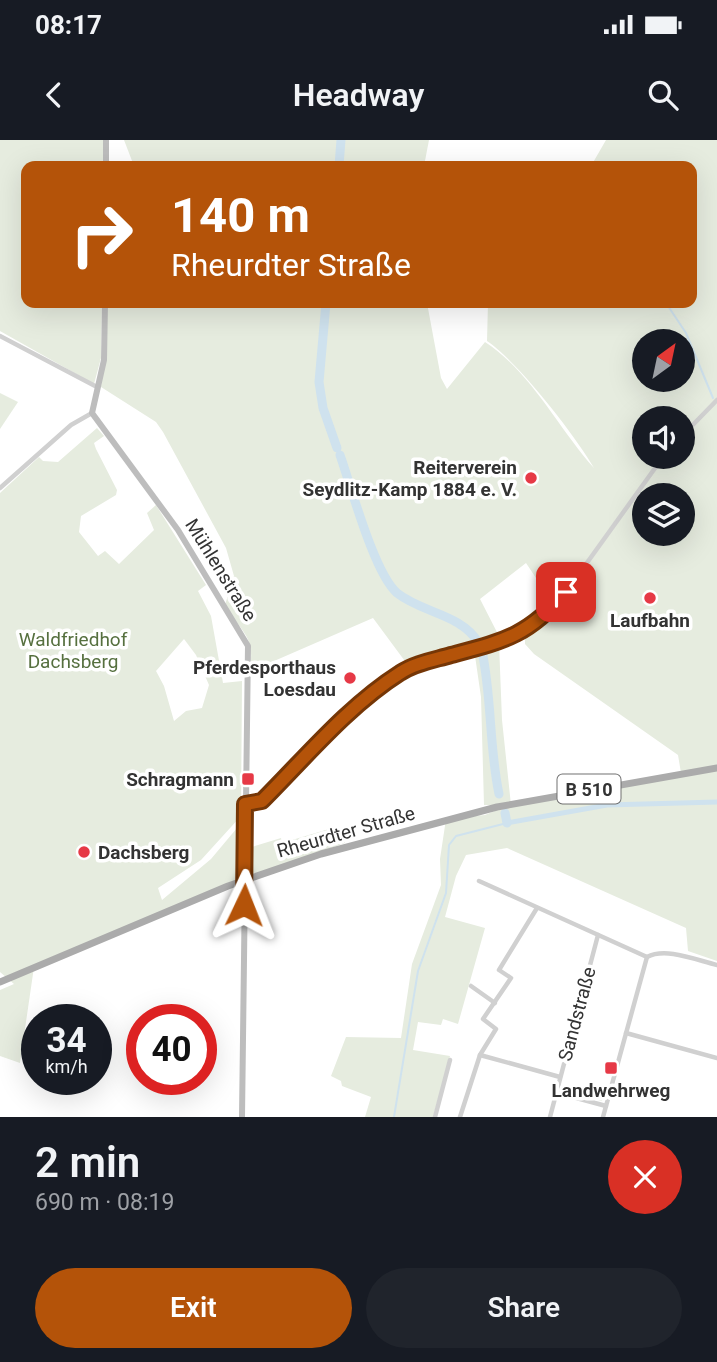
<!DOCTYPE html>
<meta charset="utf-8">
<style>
body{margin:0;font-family:Roboto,sans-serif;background:#20242c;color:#f1f3f6;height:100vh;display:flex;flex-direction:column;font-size:26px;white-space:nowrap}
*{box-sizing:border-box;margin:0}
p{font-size:23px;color:#9ea1a6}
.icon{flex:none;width:38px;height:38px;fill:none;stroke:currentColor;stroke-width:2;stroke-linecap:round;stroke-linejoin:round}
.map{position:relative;height:977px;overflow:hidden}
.panel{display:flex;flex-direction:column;background:#171b24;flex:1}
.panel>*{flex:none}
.top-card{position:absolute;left:21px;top:21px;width:676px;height:147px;border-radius:14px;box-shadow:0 7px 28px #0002;background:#b45309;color:#fff;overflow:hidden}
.needle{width:46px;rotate:33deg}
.fabs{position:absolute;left:632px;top:189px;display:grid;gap:14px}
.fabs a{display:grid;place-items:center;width:63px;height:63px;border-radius:50%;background:#171b24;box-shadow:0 7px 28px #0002;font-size:35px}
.speed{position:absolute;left:21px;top:864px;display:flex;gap:14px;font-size:35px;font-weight:700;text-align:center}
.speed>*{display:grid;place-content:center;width:91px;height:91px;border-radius:50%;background:#171b24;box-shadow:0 7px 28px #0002;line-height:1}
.speed small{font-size:18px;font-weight:400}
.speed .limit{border:10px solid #d22;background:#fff;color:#111}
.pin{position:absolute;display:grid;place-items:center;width:60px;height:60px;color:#fff;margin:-30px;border-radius:14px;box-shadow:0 4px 10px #0006}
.me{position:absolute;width:77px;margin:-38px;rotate:2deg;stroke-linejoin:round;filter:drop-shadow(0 0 5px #0008)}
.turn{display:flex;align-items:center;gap:24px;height:147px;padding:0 35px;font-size:32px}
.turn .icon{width:91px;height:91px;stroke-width:2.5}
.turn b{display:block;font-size:49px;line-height:60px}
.round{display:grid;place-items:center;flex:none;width:74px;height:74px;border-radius:37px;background:#20242c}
.head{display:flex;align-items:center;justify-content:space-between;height:119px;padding:0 35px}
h1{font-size:42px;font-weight:600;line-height:52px}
.button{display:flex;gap:14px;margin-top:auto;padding:14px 35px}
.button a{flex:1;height:80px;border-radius:42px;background:#b45309;color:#fff;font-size:28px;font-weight:600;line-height:80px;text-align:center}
.button a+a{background:#20242c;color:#f1f3f6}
.status{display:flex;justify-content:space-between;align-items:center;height:49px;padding:0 35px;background:#171b24;direction:ltr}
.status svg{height:19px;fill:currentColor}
header{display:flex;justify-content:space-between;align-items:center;height:91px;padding:0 35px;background:#171b24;font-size:32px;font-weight:600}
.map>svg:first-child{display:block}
</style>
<div class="status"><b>08:17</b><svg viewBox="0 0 49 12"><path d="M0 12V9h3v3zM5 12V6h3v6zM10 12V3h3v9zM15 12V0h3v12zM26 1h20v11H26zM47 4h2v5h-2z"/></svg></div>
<header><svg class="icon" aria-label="back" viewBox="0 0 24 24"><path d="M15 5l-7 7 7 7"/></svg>Headway<svg class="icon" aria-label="search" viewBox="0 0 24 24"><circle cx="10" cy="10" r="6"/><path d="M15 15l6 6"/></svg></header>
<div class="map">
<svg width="717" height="977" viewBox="0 0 717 977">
<rect width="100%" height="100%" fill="#fff"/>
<g fill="#e6ecdf" fill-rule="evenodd">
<path d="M0 0H106V26H26V163H102L101 218 94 244 0 191Z"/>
<path d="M124 0H429L424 26H134Z"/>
<path d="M606 0H717V821L688 811 686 788 507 708 466 715 456 736 445 777 485 788 458 884 443 879 441 885 418 882 413 910 450 916 433 977H365L371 957 342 946 341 941 331 936 346 897 401 898 412 824 441 745 440 719 446 679 485 675 509 665H484L481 557 474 509 410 528 373 478 249 532C257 496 241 493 225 465L234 436 226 408 163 292 156 282 101 247 107 163H427L441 238 447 249 485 202C531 232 558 288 594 328 575 295 518 222 487 201L488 163H691V26H591ZM644 201H682V240H644ZM644 278H682V317H644ZM644 355H682V394H644ZM526 423 554 465 525 492V504L534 514 678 615 681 633 511 665 502 580 499 503 502 502 480 459Z"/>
<path d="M0 253 18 262 0 289Z"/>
<path d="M97 288 104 296 94 303 96 309 117 350 116 355 81 376 79 392 98 416 105 411 119 424 154 390 147 373 156 365 206 445 198 451 211 476 223 543 242 541 241 676 201 720 158 748 162 760 211 719 242 682 244 718 245 709 281 698 282 703 339 686 345 703 244 740 34 827 20 923 0 916V850L14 844 0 832V353L39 317 43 321 58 322ZM184 499 196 515 209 545 202 568 186 571 174 581 164 546 156 531Z"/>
<path d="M565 944 604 953 602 961 562 952Z"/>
</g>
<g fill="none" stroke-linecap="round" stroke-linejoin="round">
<g stroke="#cfe2ee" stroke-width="2">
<path d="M666 163 686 193 713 258"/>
<path d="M394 977 418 831 446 753 449 705 456 696 507 683"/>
</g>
<path stroke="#cfe2ee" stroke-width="5" d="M507 683 607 665 717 662"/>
<g stroke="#cfe2ee" stroke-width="9">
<path d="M339 26 341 0"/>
<path d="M326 163 319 242 323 268 337 308"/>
<path d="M340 315C351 346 374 433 397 453 422 473 461 474 478 502"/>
<path d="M482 511C492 558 489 607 499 654"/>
<path d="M505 673 507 683"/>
</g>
<g stroke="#d0d0d0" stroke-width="4.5">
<path d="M0 196 97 247"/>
<path d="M682 296 717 260"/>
<path d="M0 348 71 285 92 273"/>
<path d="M245 664 262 661 355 570 402 532 420 524 502 502 536 484 566 452 663 317"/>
<path d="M479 741 647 817"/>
<path d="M537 768 499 830 511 838 483 879 496 889 480 915 560 937"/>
<path d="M647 817C666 807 696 820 717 825"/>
<path d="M471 846 495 863"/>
<path d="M626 893 717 918"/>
<path d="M558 953 606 966"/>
<path d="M435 977 450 920"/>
<path d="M460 977 480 915"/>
<path d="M550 977 598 795"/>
<path d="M603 977 647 817"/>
</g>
<g stroke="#bdbdbd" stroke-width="6">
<path d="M106 26V0"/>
<path d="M105 163 104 220 92 273 178 390 248 506 242 977"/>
</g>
<path stroke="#ababab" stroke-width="7" d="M0 842 228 746 321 714 497 667 717 628"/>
</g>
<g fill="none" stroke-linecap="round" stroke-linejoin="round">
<defs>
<path id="route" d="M244 765 245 664 262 661C305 618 348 566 400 533 415 523 434 520 451 515 504 501 528 496 566 452"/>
</defs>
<use href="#route" stroke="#753606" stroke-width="18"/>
<use href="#route" stroke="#b45309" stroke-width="12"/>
</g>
<g fill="#e63946" stroke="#fff" stroke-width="2.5">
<circle cx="531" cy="338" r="7"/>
<circle cx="650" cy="458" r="7"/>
<circle cx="350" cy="538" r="7"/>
<rect x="241" y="632" width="14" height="14" rx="3.5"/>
<circle cx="84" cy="712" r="7"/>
<rect x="604" y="921" width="14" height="14" rx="3.5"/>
</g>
<g text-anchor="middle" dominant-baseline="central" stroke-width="7" stroke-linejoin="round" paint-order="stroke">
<rect fill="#fff" stroke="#707070" stroke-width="2" x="557.5" y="634.5" width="63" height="29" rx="5"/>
<g font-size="18" font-weight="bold" fill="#333">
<text x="589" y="649">B 510</text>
</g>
<g font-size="19" font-weight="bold" fill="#333" stroke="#fff" text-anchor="end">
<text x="517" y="327">Reiterverein<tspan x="517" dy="22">Seydlitz-Kamp 1884 e. V.</tspan></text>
<text x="650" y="480" text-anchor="middle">Laufbahn</text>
<text x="336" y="527">Pferdesporthaus<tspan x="336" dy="22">Loesdau</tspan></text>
<text x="234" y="639">Schragmann</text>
<text x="98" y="712" text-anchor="start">Dachsberg</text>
<text x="611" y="950" text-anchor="middle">Landwehrweg</text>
</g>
<g font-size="19" fill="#333" stroke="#fff">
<text transform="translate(221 430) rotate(58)">Mühlenstraße</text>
<text transform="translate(346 692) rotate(-16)">Rheurdter Straße</text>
<text transform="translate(577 874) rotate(-75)">Sandstraße</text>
</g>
<g font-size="19" fill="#56703f" stroke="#fff">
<text x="73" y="499">Waldfriedhof<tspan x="73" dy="22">Dachsberg</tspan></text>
</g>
</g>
</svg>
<div class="fabs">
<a><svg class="needle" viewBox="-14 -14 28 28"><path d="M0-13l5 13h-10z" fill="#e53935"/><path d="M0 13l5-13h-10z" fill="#9ea1a6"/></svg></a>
<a><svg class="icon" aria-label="sound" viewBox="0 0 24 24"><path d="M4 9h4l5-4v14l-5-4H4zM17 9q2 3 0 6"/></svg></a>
<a><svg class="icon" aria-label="layers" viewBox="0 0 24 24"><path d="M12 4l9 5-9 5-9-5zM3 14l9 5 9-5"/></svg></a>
</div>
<div class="speed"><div>34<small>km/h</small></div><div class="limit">40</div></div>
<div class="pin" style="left:566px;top:452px;background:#d93025"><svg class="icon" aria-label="arrive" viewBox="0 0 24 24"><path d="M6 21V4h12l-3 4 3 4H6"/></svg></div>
<svg class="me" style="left:244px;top:765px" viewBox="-20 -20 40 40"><path d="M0-17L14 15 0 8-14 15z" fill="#b45309" stroke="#fff" stroke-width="4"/></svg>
<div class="top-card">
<div class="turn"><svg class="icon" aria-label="right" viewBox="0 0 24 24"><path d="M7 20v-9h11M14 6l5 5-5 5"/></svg><div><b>140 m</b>Rheurdter Straße</div></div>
</div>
</div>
<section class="panel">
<div class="head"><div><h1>2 min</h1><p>690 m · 08:19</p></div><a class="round" style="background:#d93025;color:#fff"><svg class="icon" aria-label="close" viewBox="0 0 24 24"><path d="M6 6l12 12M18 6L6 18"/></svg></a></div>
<div class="button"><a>Exit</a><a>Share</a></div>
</section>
